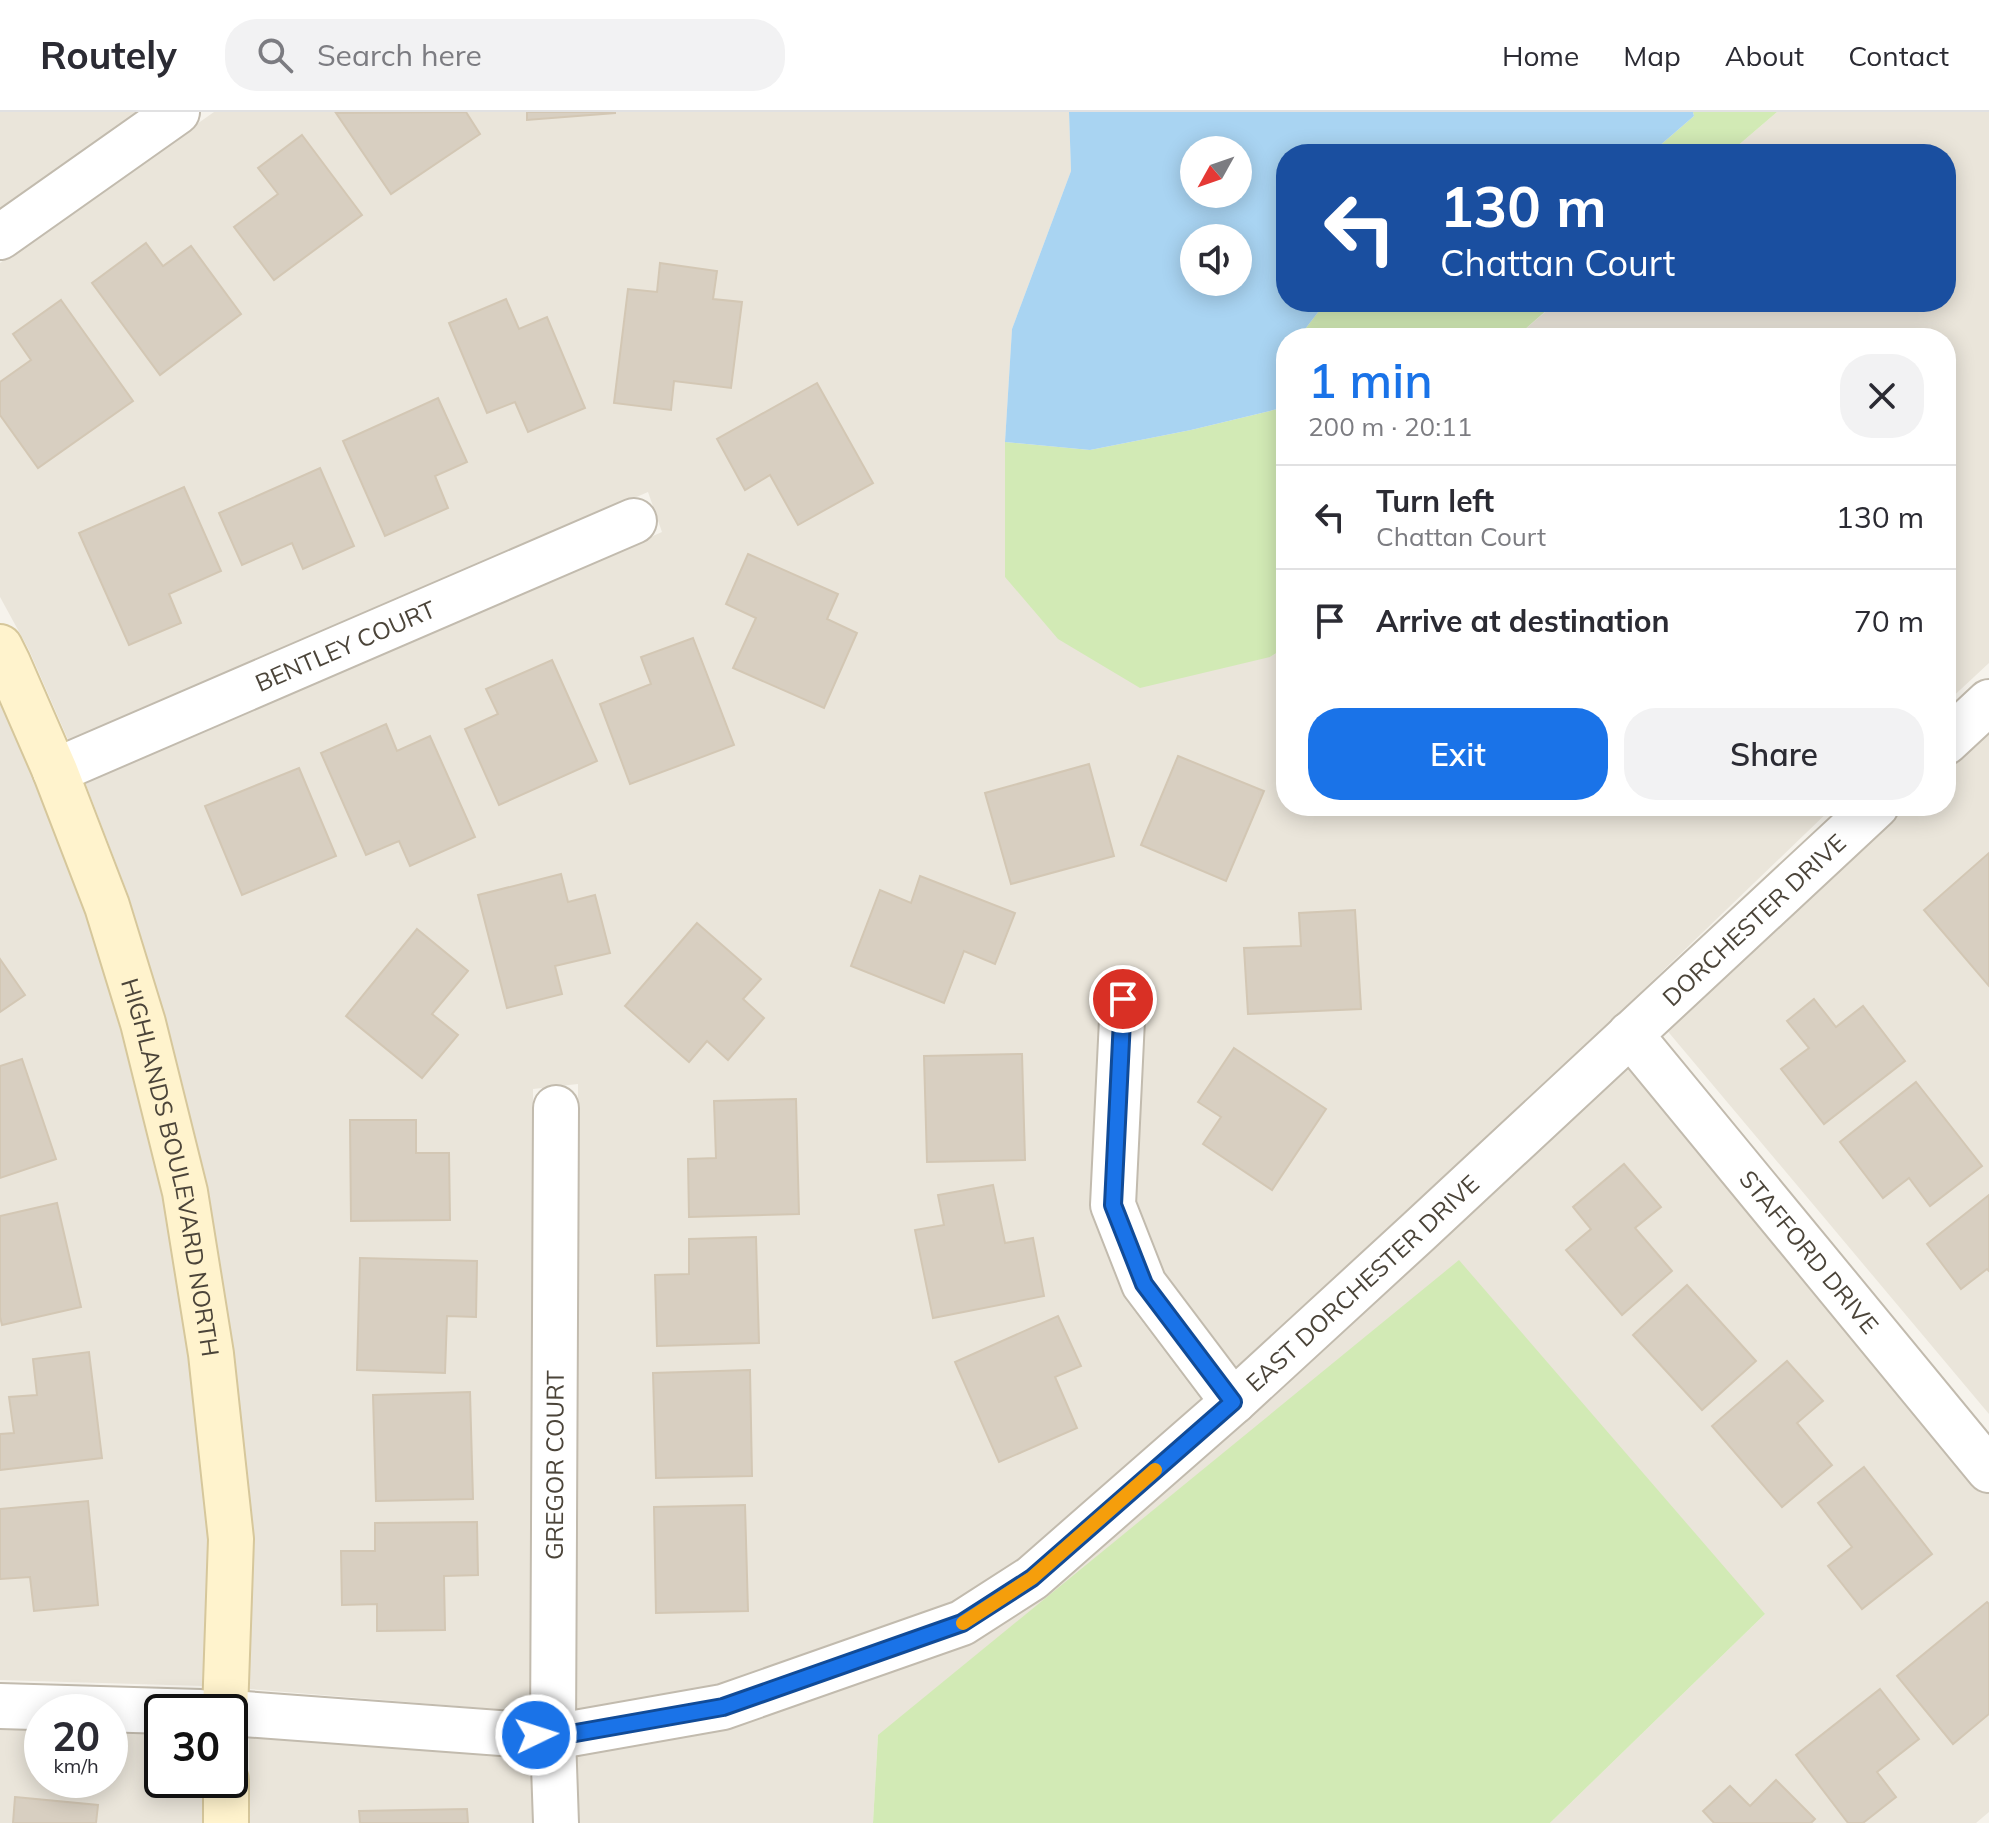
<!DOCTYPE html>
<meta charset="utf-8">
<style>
body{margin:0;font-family:Mulish,sans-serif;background:#f2f2f3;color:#2b2b33;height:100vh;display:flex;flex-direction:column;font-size:30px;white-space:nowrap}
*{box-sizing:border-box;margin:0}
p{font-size:26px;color:#7c7c81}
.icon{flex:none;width:44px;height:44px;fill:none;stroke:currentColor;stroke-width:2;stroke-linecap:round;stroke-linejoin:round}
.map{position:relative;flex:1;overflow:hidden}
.sheet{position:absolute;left:1276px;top:216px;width:680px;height:488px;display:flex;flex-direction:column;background:#fff;border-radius:32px;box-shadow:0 4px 20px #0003}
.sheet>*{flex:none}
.banner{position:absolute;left:1276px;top:32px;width:680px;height:168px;border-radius:32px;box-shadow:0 4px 20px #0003;background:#1a4fa0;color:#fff;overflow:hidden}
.needle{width:52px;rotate:230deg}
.tools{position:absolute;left:1180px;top:24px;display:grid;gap:16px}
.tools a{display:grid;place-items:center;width:72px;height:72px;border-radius:50%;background:#fff;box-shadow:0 4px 20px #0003;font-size:40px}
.speed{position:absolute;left:24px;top:1582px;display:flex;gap:16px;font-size:40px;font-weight:700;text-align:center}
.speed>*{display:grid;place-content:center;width:104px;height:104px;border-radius:50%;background:#fff;box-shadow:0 4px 20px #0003;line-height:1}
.speed small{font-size:20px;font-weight:400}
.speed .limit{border:4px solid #111;border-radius:12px;background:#fff;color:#111}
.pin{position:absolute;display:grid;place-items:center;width:68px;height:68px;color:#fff;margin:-34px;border:4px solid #fff;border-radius:50%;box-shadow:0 2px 8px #0007}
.me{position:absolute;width:88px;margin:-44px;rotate:86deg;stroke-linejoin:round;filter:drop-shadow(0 0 6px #0008)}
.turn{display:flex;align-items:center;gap:28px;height:168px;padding:0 32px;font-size:36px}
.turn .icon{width:104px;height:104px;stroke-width:2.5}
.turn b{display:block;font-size:56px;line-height:68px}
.round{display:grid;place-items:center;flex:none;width:84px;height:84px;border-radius:32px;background:#f2f2f3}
.overview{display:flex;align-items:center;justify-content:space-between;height:136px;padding:0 32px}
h1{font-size:48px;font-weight:600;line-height:60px;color:#1a73e8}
.primary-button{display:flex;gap:16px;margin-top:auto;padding:16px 32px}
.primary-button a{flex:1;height:92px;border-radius:32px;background:#1a73e8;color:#fff;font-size:32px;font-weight:600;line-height:92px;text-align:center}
.primary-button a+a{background:#f2f2f3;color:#2b2b33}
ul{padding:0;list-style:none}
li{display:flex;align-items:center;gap:24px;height:104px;padding:0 32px;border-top:2px solid #e1e1e2}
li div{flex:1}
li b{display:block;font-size:30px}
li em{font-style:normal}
header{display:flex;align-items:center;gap:48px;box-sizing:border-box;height:112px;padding:0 40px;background:#fff;border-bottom:2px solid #e1e1e2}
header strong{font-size:38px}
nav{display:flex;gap:44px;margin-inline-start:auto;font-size:28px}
.search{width:560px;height:72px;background:#f2f2f3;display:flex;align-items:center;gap:20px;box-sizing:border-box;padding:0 28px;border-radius:32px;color:#7c7c81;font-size:30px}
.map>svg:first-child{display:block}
</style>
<header>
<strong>Routely</strong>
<div class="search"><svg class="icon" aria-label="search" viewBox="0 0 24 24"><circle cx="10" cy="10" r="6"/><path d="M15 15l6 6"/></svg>Search here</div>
<nav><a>Home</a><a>Map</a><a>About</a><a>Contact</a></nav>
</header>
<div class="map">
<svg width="1989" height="1711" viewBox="0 0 1989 1711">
<rect width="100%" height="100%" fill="#f6f3ec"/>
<g fill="#eae5da">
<path d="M0 0H140L0 99Z"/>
<path d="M214 0H1069L1071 59 1012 217 1005 330V465L1270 545 1286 535V694H1834L1619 901 1404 1105 1238 1257 1164 1160 1136 1087 1147 864 1102 867 1092 1104 1125 1187 1202 1289 1020 1449 954 1491 720 1573 576 1599 578 972 533 977 531 1600 249 1577 254 1422 233 1237 208 1075 165 904 129 785 85 670 662 420 648 380 69 630 29 538 0 485V151Z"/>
<path d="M1777 0H1989V551L1946 591V226H1515L1557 190H1946V42H1728Z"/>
<path d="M0 590 34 669 86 803 121 920 163 1087 189 1247 208 1430 204 1574 0 1568Z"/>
<path d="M1989 610V1302L1665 916 1897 694H1946V649Z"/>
<path d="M1629 950 1989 1378V1700L1976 1711H1550L1765 1502 878 1623 873 1711H579L577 1643 1043 1484 1264 1293 1263 1291Z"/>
<path d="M0 1613 42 1614V1668H110V1616L162 1617V1668H203V1711H0Z"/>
<path d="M249 1621 531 1646 533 1711H249Z"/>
</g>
<g fill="#d2eab5">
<path d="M1693 0H1777L1728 42H1650L1694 4Z"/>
<path d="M1326 190H1556L1515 226H1302V221Z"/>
<path d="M1286 295V535L1270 545 1140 576 1058 527 1005 465V330L1090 338 1191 318Z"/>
<path d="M1459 1148 1765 1502 1550 1711H873L878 1623Z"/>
</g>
<path fill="#a9d4f2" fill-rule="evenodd" d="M1069 0H1693L1694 4 1650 42H1286V190H1326L1302 221V226H1286V295L1191 318 1090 338 1005 330 1012 217 1071 59ZM1194 38H1238V82H1194ZM1194 126H1238V170H1194Z"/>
<g fill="#d8cfc1" stroke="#d3c7b4" stroke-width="2">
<path d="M466 0 480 22 391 82 336 1Z"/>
<path d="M527 0H615V1L527 8Z"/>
<path d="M302 23 362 103 274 168 234 115 278 82 258 56Z"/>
<path d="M146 131 163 154 191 134 241 202 160 263 92 171Z"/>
<path d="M660 151 717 159 713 187 742 190 731 276 674 269 671 298 614 291 628 177 657 180Z"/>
<path d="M506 187 519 217 547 205 585 296 528 320 515 290 487 301 449 211Z"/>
<path d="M61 188 133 289 38 356 0 303V270L31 248 13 222Z"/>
<path d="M817 271 873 371 798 413 770 363 745 378 717 327Z"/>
<path d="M438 286 467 350 435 364 448 396 385 424 343 329Z"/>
<path d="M320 356 354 434 303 457 292 431 242 453 219 401Z"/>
<path d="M184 375 221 459 169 482 181 511 129 533 79 421Z"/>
<path d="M748 442 838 482 827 507 857 521 824 596 733 556 756 506 726 492Z"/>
<path d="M693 526 734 633 630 672 600 592 651 572 641 545Z"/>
<path d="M552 548 597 649 499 693 465 617 498 602 486 577Z"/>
<path d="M386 612 397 639 430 624 475 725 410 754 399 729 366 743 321 641Z"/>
<path d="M1178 644 1264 679 1226 769 1141 733Z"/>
<path d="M1089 652 1114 744 1011 772 985 681Z"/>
<path d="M299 656 336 744 242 783 205 694Z"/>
<path d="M1989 741V874L1924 798Z"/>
<path d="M561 762 568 790 595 783 610 841 555 854 562 882 507 896 478 783Z"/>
<path d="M920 764 1015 801 995 852 964 839 944 891 851 854 880 778 911 791Z"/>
<path d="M1355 798 1361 897 1248 902 1244 836 1301 834 1299 801Z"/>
<path d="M697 811 761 867 743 887 764 906 728 948 707 929 689 950 625 894Z"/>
<path d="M417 817 468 859 432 902 458 923 422 966 346 904Z"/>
<path d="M0 847 25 883 0 900Z"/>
<path d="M1814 887 1836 915 1863 894 1905 949 1824 1012 1781 957 1809 936 1787 909Z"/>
<path d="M1234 936 1326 997 1272 1078 1203 1032 1221 1005 1198 990Z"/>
<path d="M1022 942 1025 1048 927 1050 924 944Z"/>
<path d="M22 947 56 1047 0 1066V954Z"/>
<path d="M1916 970 1982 1054 1930 1094 1909 1066 1883 1086 1840 1030Z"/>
<path d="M796 987 799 1102 689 1105 688 1047 716 1046 714 989Z"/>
<path d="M350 1008H416V1041H449L450 1108 351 1109Z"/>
<path d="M1624 1052 1661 1095 1635 1116 1672 1159 1622 1203 1566 1138 1591 1117 1573 1095Z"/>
<path d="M993 1073 1005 1131 1033 1126 1044 1184 933 1206 915 1118 944 1113 938 1083Z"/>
<path d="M1989 1083V1159L1987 1157 1961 1177 1927 1132Z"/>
<path d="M57 1091 81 1195 2 1213 0 1205V1104Z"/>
<path d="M756 1125 759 1231 657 1234 655 1163 689 1162V1127Z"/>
<path d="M360 1146 477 1149 476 1205 447 1204 445 1261 357 1258Z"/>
<path d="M1687 1173 1756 1249 1702 1298 1633 1223Z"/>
<path d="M1058 1204 1081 1254 1055 1265 1077 1316 999 1350 955 1250Z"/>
<path d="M89 1240 102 1346 0 1358V1322L14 1321 9 1285 37 1283 33 1247Z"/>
<path d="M1787 1249 1823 1289 1797 1311 1832 1353 1782 1395 1712 1314Z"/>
<path d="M750 1258 752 1364 656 1366 653 1261Z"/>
<path d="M470 1280 473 1387 376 1389 373 1283Z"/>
<path d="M1864 1355 1932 1442 1862 1497 1828 1454 1852 1435 1818 1391Z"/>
<path d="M88 1389 98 1493 34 1499 30 1465 0 1467V1397Z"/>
<path d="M745 1393 748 1499 656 1501 654 1395Z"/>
<path d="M477 1410 478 1463 444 1464 445 1518 377 1519V1492L342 1493 341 1439H375V1411Z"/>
<path d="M1987 1490 1989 1492V1602L1953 1632 1897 1564Z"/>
<path d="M1880 1577 1919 1627 1877 1660 1896 1685 1863 1711H1848L1796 1643Z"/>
<path d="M1776 1668 1815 1707 1811 1711H1714L1703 1699 1730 1674 1750 1694Z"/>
<path d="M15 1685 98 1693 96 1711H13Z"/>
<path d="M467 1697 468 1711H360L359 1699Z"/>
</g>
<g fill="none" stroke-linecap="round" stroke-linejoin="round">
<defs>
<g id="street">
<path d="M0 125 177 0"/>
<path d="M1946 630 1989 590"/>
<path id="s1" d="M55 659 634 409"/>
<path d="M1123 887 1113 1093 1144 1172 1233 1290"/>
<path id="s2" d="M1630 922 1989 1358"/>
<path d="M0 1594 200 1600"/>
<path id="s3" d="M230 1601 553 1625 723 1595 962 1511 1032 1466 1233 1290 1418 1120 1876 694"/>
<path id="s4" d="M556 1711 553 1625 556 996"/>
</g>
<g id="secondary">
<path id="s5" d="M0 535 8 551 55 659 107 794 143 911 185 1080 211 1242 231 1427 225 1600"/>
<path d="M226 1668V1711"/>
</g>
</defs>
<use href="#street" stroke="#c2bbae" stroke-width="48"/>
<use href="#secondary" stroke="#d6c79b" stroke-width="48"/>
<use href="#street" stroke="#fff" stroke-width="44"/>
<use href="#secondary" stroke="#fff3cd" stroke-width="44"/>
</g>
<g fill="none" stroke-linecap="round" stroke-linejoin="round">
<defs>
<path id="route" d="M536 1623 553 1625 723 1595 962 1511 1032 1466 1233 1290 1144 1172 1113 1093 1123 887"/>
</defs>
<use href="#route" stroke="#114b97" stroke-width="20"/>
<use href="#route" stroke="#1a73e8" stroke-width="14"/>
<path stroke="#f59e0b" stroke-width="14" d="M963 1511 1032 1466 1155 1358"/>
</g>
<g text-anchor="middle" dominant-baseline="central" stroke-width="6" stroke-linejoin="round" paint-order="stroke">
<g font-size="24" fill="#4b4439" stroke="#fff">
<text stroke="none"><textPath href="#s1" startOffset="316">BENTLEY COURT</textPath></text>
<text stroke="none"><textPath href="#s3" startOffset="1810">DORCHESTER DRIVE</textPath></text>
<text stroke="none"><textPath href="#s5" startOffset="550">HIGHLANDS BOULEVARD NORTH</textPath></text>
<text stroke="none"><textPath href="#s2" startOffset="282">STAFFORD DRIVE</textPath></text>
<text stroke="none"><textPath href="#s3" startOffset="1276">EAST DORCHESTER DRIVE</textPath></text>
<text stroke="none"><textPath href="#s4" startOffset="358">GREGOR COURT</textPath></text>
</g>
</g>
</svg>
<div class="tools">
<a><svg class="needle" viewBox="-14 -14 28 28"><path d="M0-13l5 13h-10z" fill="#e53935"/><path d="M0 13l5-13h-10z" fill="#7c7c81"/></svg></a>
<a><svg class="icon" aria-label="sound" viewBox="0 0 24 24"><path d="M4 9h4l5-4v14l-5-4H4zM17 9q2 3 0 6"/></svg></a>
</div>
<div class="speed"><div>20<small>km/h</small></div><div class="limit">30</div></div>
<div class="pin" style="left:1123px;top:887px;background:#d93025"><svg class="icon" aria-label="arrive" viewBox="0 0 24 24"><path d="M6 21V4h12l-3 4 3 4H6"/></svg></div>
<svg class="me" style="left:536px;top:1623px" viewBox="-20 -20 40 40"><circle r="17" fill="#1a73e8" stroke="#fff" stroke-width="3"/><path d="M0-11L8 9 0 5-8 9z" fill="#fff"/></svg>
<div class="banner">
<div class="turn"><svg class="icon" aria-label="left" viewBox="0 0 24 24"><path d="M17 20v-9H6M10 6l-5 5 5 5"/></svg><div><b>130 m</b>Chattan Court</div></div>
</div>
<section class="sheet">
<div class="overview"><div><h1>1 min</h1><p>200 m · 20:11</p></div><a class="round"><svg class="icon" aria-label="close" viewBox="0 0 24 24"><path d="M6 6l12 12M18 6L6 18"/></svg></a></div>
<ul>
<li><svg class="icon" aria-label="left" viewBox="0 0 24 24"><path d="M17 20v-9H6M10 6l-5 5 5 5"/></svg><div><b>Turn left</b><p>Chattan Court</p></div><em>130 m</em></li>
<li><svg class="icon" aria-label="arrive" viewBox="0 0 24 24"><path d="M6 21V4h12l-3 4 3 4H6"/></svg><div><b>Arrive at destination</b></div><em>70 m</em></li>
</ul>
<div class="primary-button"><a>Exit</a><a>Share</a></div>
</section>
</div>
